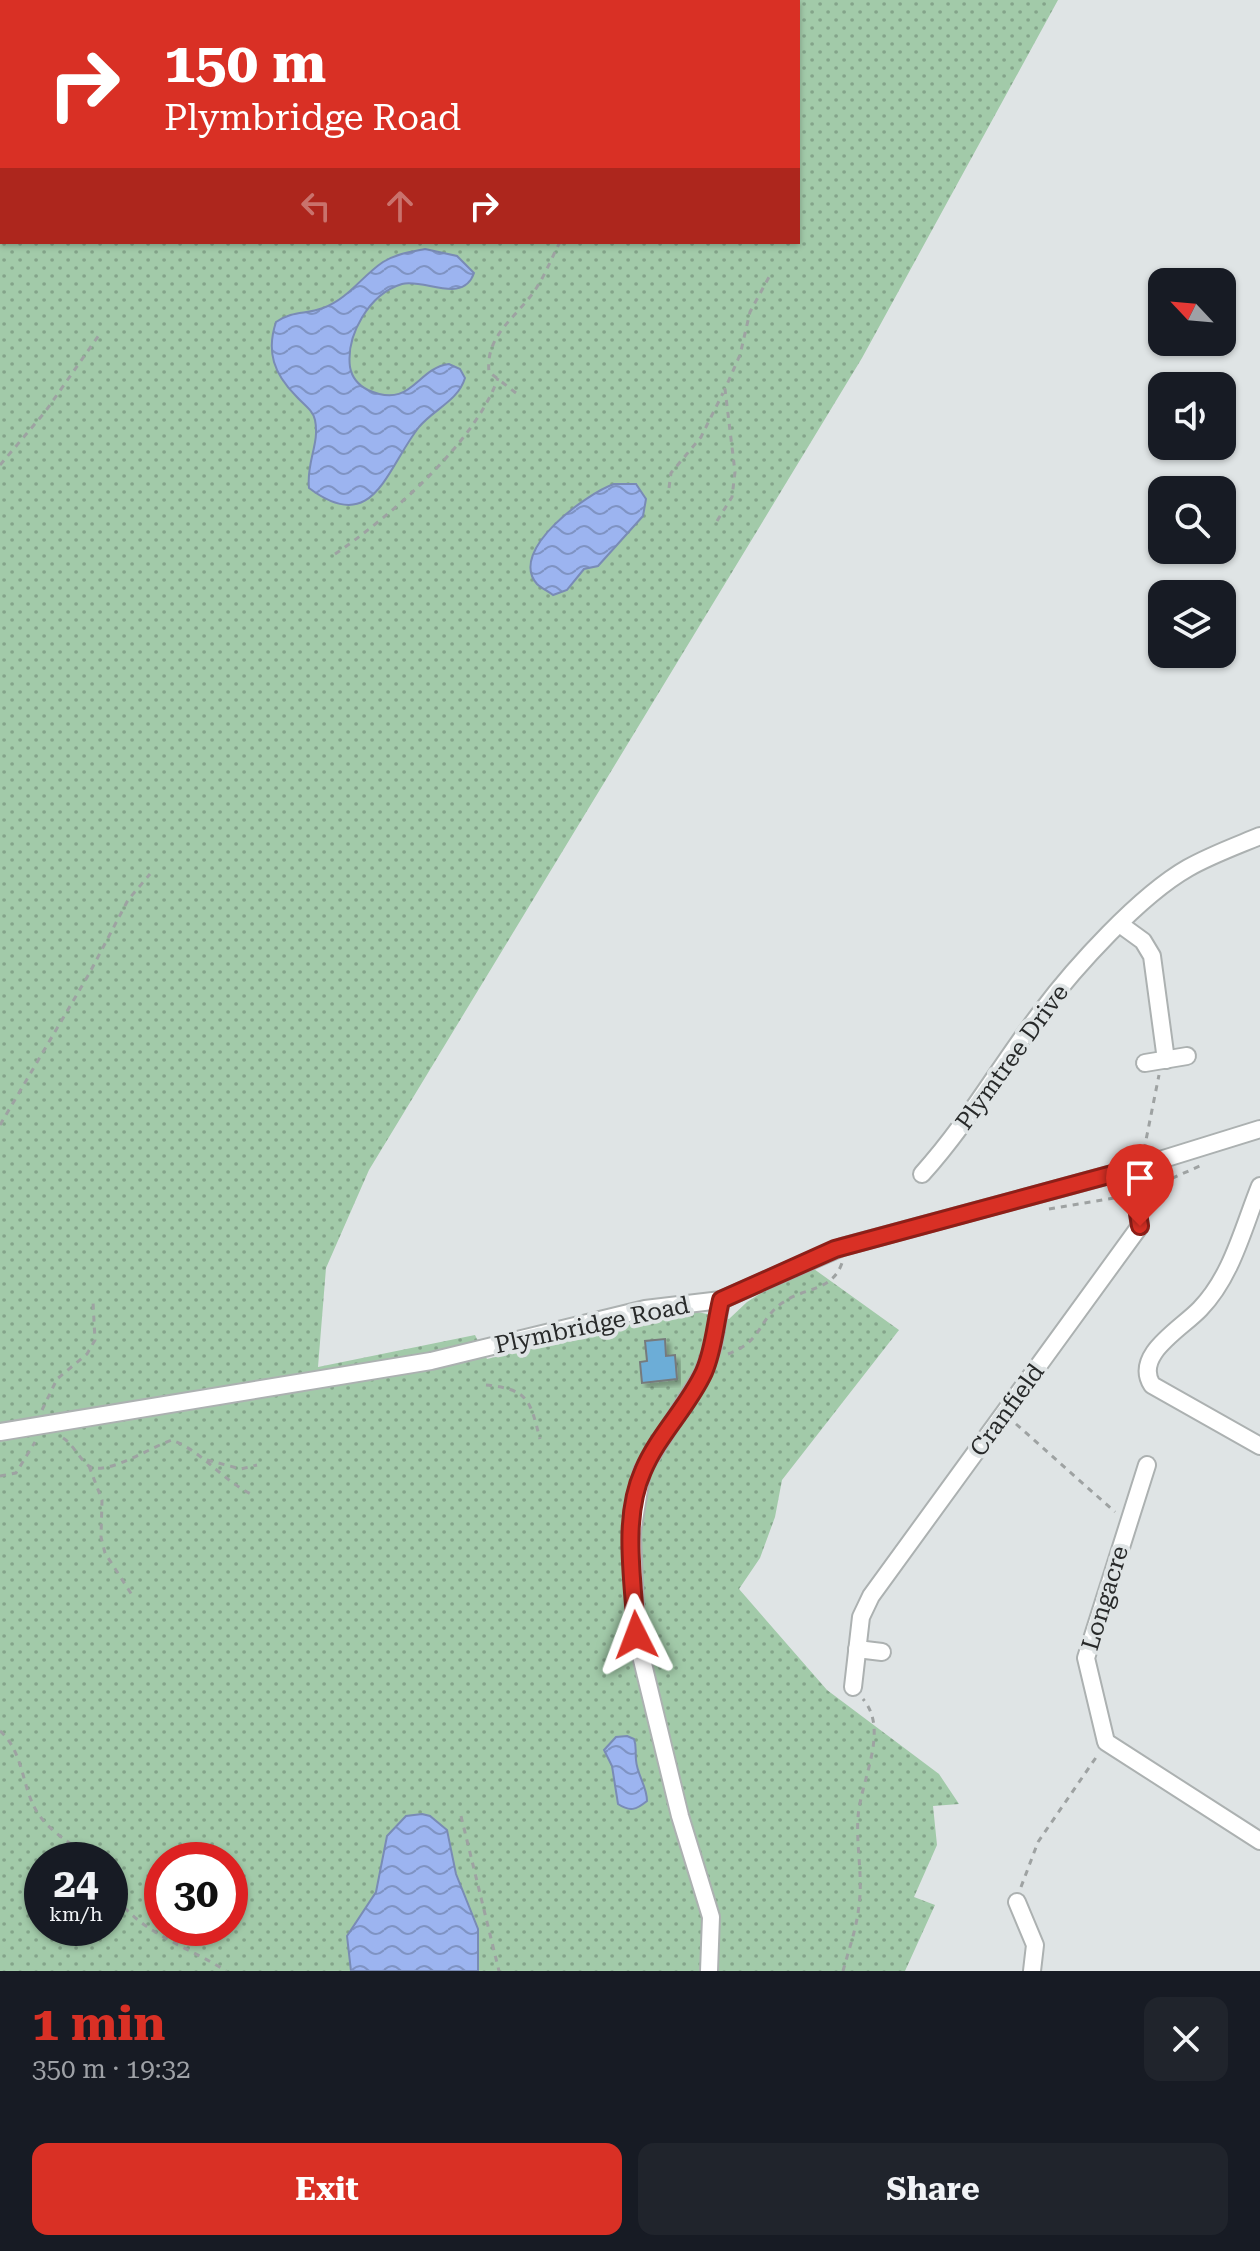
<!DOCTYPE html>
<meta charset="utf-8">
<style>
body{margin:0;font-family:"Roboto Serif",serif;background:#20242c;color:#f1f3f6;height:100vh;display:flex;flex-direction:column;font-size:30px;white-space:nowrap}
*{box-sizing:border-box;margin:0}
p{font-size:26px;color:#9ea1a6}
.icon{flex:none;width:44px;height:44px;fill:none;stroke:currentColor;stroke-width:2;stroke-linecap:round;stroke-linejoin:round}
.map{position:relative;height:1971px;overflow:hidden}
.side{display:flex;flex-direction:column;background:#171b24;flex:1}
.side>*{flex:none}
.top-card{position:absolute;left:0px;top:0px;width:800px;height:244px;box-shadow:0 2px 6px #0004;background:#d93025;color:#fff;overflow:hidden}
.needle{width:52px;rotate:296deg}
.tools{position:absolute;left:1148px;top:268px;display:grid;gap:16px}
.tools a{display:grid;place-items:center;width:88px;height:88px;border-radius:16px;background:#171b24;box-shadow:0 2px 6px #0004;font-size:40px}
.speed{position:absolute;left:24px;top:1842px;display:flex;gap:16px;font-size:40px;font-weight:700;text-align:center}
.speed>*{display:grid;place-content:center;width:104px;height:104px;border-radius:50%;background:#171b24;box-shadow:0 2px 6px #0004;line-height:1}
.speed small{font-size:20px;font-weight:400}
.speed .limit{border:12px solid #d22;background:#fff;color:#111}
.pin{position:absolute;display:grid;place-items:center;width:68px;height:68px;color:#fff;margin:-82px -34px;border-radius:50% 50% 50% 0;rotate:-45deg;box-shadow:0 0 8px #0007}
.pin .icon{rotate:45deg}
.me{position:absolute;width:88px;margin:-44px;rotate:357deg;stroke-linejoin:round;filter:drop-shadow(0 0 6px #0008)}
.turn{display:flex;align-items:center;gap:28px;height:168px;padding:0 32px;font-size:36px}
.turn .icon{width:104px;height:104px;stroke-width:2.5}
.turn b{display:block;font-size:56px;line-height:68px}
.lanes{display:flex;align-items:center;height:76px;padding:0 32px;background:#0003;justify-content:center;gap:40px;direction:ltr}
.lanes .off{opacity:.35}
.round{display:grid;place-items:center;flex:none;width:84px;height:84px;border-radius:16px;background:#20242c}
.overview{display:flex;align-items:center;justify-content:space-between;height:136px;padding:0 32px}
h1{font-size:48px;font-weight:700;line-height:60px;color:#d93025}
.action{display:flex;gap:16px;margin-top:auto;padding:16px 32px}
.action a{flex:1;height:92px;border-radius:16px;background:#d93025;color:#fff;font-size:32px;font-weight:700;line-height:92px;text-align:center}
.action a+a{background:#20242c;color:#f1f3f6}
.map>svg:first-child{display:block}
</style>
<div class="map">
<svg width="1260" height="1971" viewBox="0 0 1260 1971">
<defs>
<pattern id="grass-dots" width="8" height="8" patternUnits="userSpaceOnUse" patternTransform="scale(2)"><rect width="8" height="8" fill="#a2caa9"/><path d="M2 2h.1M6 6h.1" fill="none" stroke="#84a48a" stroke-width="1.8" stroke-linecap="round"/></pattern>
<pattern id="water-waves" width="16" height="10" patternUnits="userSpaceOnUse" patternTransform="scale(2)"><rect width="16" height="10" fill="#9cb4f0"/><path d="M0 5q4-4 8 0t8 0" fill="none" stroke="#7f93c3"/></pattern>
<filter id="shadow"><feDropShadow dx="4.5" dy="4.5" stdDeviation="2" flood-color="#0004"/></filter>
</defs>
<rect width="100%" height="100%" fill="#dfe4e5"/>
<path fill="url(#grass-dots)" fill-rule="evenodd" d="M0 0H1058L862 358 369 1170 326 1268 318 1367 475 1335 487 1359 689 1310 729 1319 747 1302 807 1264 899 1330 782 1480 775 1517 760 1558 739 1589 827 1690 939 1774 959 1804 933 1806 937 1845 914 1897 935 1905 905 1971H0ZM2 2H798V242H2ZM42 1860H110V1928H42ZM162 1860H230V1928H162Z"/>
<g fill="url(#water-waves)" stroke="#798bb5" stroke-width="2">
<path d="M425 249 457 256 474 273C463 305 424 278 402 284 369 294 346 335 350 367 352 378 358 385 368 390 412 410 416 368 449 364L460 369 465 378C458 401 434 409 419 427 386 469 374 537 309 488 306 462 320 444 315 420 313 410 303 404 296 396 274 374 266 352 276 322 294 310 305 315 323 308 348 299 362 276 383 262 396 254 410 252 425 249Z"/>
<path d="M614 484H636L646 499 643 516 598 566 584 569 567 590 553 595C548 591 541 588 537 584 507 550 588 493 614 484Z"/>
<path d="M627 1736 634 1739C637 1747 635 1752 636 1760 637 1775 647 1786 647 1801 636 1810 630 1812 618 1804L612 1766 604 1750 616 1737Z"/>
<path d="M422 1814 430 1816 447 1830 456 1874 478 1929V1971H351L347 1936 376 1892 387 1836 406 1816Z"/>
</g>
<path fill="#6cadd7" stroke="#767a7c" stroke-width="2" filter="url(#shadow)" d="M665 1339 666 1356 675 1355 677 1379 642 1383 640 1362 647 1361 645 1341Z"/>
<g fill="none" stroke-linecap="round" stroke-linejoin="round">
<defs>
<g id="minor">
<path d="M1121 925 1143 941 1152 956 1166 1060"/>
<path d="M1145 1063 1187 1056"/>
<path d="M922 1174C968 1123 1000 1066 1041 1012 1075 967 1139 896 1188 868 1211 855 1236 846 1260 836"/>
<path d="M1260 1186C1243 1228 1232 1276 1200 1309 1181 1329 1133 1355 1152 1385L1260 1446"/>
<path d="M0 1432 431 1361 645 1309 721 1300 842 1247 1131 1169 1260 1129"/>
<path d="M1147 1465 1086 1658 1106 1742 1260 1841"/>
<path d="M857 1649 882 1652"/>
<path d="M853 1687 861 1617 871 1596 1140 1226 1131 1169"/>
<path d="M1017 1902 1035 1945 1032 1971"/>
<path d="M709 1971 711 1917 680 1816 636 1635 632 1533 642 1471 703 1373 713 1346 721 1300"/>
</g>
</defs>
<use href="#minor" stroke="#acb1b1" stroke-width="20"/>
<g stroke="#9ea2a2" stroke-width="3" stroke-dasharray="6 6" stroke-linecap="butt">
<path d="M8 2 10 0"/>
<path d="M662 2 663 0"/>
<path d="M689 2V0"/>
<path d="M0 9 2 7"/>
<path d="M516 393 489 372C485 334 518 317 537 287 546 273 552 257 560 242"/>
<path d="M0 465 45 412 99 335"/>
<path d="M669 488 671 473 701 437 723 393"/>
<path d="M717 521 732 497 735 472 725 389 740 355 750 312 769 277"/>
<path d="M335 554C391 516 475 443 498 378"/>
<path d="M0 1125 89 974 128 900 150 874"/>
<path d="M1144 1150 1159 1075"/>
<path d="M1150 1188 1202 1165"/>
<path d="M1049 1209 1120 1197"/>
<path d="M728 1354C763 1341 758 1320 782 1303 804 1287 832 1292 842 1263"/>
<path d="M486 1385C529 1389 530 1401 540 1439"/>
<path d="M42 1410 57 1379 87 1354 95 1340 93 1302"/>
<path d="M1016 1424 1115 1512"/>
<path d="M63 1438C74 1445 79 1459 89 1466 105 1477 153 1446 172 1440 203 1452 221 1479 251 1494"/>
<path d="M207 1460 241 1469 257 1465"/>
<path d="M89 1466 102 1500 101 1537 105 1553 132 1595"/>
<path d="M0 1476 16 1473 35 1442"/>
<path d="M0 1731C25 1753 21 1789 39 1815 52 1834 75 1845 92 1860"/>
<path d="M461 1816 499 1971"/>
<path d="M1021 1887 1038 1842 1097 1756"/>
<path d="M110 1888C135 1932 186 1945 226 1971"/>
<path d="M843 1971C849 1949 857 1927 859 1905 863 1876 856 1846 858 1818 860 1781 890 1731 863 1699"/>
</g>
<use href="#minor" stroke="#fff" stroke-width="16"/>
</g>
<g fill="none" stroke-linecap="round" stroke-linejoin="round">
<defs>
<path id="route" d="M636 1635C634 1583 621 1520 643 1471 658 1435 688 1407 704 1372 714 1349 715 1325 721 1300L835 1249 1131 1169 1140 1226"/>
</defs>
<use href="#route" stroke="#8d1f18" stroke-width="20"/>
<use href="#route" stroke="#d93025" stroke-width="14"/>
</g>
<g text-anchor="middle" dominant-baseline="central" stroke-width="8" stroke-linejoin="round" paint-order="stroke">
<g font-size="24" fill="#282a2a" stroke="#dfe4e5">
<text transform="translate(1012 1057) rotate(-54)">Plymtree Drive</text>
<text transform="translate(592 1325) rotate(-12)">Plymbridge Road</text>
<text transform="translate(1007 1410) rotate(-54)">Cranfield</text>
<text transform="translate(1105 1598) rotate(-73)">Longacre</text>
</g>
</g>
</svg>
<div class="tools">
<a><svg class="needle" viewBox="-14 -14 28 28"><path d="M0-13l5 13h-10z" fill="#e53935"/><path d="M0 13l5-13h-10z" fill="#9ea1a6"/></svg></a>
<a><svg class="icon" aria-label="sound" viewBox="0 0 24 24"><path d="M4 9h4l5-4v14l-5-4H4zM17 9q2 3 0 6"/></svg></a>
<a><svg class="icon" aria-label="search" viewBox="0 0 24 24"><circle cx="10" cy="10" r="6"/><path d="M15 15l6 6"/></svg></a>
<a><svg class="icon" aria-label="layers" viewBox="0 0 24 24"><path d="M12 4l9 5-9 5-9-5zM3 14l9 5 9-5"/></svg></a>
</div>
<div class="speed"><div>24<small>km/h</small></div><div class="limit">30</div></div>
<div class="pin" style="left:1140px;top:1226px;background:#d93025"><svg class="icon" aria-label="arrive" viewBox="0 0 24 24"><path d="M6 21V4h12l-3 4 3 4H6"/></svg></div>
<svg class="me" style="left:636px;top:1635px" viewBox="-20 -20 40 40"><path d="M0-17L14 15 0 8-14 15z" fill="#d93025" stroke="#fff" stroke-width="4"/></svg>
<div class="top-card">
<div class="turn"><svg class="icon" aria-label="right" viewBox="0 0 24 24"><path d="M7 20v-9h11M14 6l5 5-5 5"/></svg><div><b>150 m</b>Plymbridge Road</div></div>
<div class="lanes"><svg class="icon off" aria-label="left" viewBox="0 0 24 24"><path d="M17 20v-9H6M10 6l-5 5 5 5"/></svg><svg class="icon off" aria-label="ahead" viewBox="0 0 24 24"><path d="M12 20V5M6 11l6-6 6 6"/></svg><svg class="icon" aria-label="right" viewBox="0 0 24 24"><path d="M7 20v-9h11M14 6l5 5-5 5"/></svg></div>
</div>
</div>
<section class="side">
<div class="overview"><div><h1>1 min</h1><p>350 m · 19:32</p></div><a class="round"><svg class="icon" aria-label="close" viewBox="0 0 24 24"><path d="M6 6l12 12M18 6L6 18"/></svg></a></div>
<div class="action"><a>Exit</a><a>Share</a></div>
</section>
